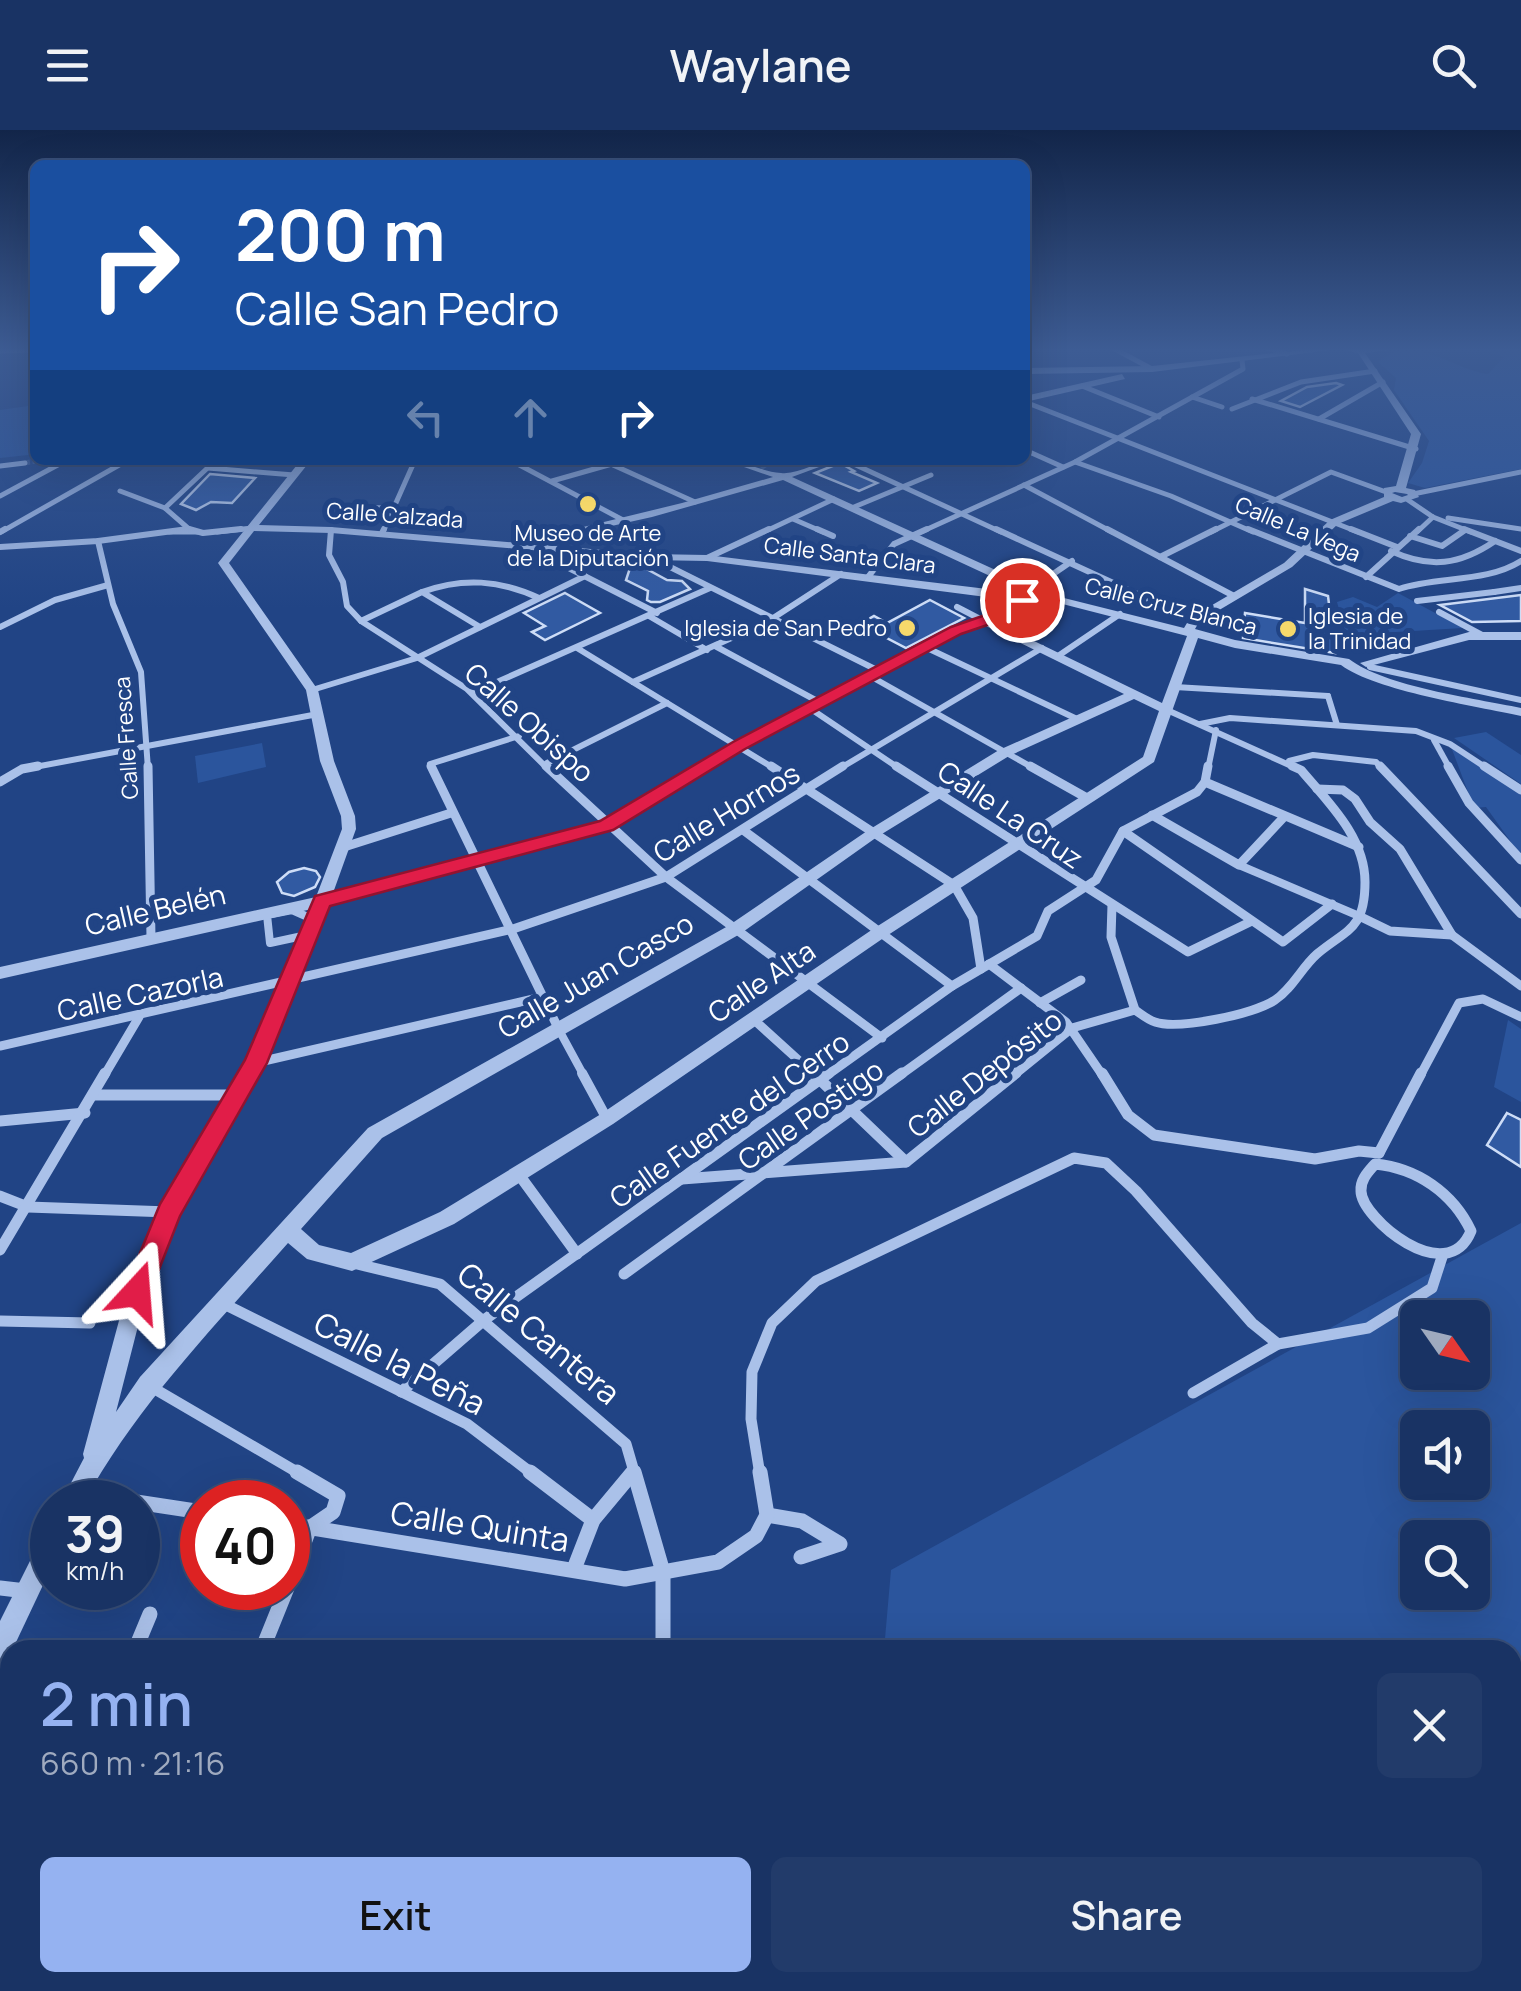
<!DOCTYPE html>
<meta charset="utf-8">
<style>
body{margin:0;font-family:Manrope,sans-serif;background:#223b6a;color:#f1f3f6;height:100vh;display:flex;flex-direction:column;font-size:38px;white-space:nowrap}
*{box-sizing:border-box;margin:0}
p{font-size:32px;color:#9faabf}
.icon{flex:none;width:55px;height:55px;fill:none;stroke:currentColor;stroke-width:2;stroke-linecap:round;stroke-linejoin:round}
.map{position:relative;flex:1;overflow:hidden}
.side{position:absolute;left:0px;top:1510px;width:1522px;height:352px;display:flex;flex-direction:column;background:#193364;border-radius:30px 30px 0 0;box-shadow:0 10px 40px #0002,0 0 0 2px #374e78}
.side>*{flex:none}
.hud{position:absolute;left:30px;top:30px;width:1000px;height:305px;border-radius:15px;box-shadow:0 10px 40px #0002,0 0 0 2px #374e78;background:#1a4fa0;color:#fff;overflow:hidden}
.needle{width:65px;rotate:124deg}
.buttons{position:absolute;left:1400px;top:1170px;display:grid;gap:20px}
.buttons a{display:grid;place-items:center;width:90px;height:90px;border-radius:15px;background:#193364;box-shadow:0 10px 40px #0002,0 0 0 2px #374e78;font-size:50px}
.speed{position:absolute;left:30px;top:1350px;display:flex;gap:20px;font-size:50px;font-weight:700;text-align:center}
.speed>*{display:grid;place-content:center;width:130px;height:130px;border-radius:50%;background:#193364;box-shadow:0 10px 40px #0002,0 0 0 2px #374e78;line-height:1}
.speed small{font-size:25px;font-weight:400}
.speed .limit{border:15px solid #d22;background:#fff;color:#111}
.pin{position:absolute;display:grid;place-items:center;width:85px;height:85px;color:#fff;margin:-42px;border:5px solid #fff;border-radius:50%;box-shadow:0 2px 10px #0007}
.me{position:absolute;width:110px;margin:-55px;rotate:19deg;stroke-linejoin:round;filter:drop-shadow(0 0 8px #0008)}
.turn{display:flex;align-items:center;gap:35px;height:210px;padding:0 40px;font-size:45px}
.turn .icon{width:130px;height:130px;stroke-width:2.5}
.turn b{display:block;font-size:70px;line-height:85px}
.lanes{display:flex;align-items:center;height:95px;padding:0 40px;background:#0003;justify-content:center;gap:50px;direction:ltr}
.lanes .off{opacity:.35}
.round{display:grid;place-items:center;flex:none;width:105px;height:105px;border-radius:15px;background:#223b6a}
.overview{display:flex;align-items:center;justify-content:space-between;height:170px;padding:0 40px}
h1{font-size:60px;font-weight:600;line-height:75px;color:#95b2f1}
.primary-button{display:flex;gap:20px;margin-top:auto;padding:20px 40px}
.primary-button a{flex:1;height:115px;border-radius:15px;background:#95b2f1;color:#111;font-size:40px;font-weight:600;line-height:115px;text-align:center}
.primary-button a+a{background:#223b6a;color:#f1f3f6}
header{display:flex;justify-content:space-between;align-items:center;height:130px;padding:0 40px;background:#193364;font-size:45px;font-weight:600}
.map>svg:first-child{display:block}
</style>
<header><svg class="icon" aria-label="menu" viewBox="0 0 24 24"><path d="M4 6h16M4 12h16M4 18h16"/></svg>Waylane<svg class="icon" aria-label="search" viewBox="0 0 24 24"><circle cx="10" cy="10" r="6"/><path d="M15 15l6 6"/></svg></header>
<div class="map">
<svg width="1521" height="1861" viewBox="0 0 1521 1861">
<rect width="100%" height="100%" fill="#214485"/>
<g fill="#2b559d" fill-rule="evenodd">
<path d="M1478 218 1521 219V339L1425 358 1408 353 1422 333 1429 311 1394 260 1396 248 1378 232C1411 201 1459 242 1488 244L1504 227Z"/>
<path d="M35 275V319L28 325 0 328V280Z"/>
<path d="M1398 463 1463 498 1346 505 1337 472 1353 467 1377 477Z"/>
<path d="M1486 602 1521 625V654L1454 608Z"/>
<path d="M262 613 266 637 198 653 195 626Z"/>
<path d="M1450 614 1521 659V726L1486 677 1474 678Z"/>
<path d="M1508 890 1521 899V972L1494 957Z"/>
<path d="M1521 1093V1819L1513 1823 1512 1520H884L891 1440ZM1418 1188H1472V1242H1418ZM1418 1298H1472V1352H1418ZM1418 1408H1472V1462H1418Z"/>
<path d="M802 1853V1852L1375 1853 1317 1861H826Z"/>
</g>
<g fill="#315aa2" stroke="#ceddf7" stroke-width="2.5">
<path d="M1336 253 1342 255 1300 277 1281 271 1307 257Z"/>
<path d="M840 333 854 341 851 342 877 353 859 361 815 343Z"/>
<path d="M210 344 255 348 232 373 211 372 196 380 181 374Z"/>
<path d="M632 432 646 433 645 438 667 450 682 451 690 459 660 472H651L647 470 648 461 626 450Z"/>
<path d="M1305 459 1328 466 1335 523 1243 508 1245 483 1305 493Z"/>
<path d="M565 463 600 483 545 510 532 502 545 496 524 483Z"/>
<path d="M1521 465V491L1472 492 1440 475Z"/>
<path d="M930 470 964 488 906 518 860 494 874 486 887 493Z"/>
<path d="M304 738 316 741 320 747 315 757 294 766 282 763 277 752 289 742Z"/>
<path d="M1507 983 1521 990V1037L1487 1015Z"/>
</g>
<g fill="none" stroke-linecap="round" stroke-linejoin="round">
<g stroke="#426097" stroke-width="5" stroke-dasharray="5 2.5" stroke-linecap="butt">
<path d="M25 333 41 330"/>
<path d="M761 338 773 330"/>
</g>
<g stroke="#aac1e9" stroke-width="5">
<path d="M1192 267 1222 277"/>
<path d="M0 336 25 333"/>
<path d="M208 338 294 345"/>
<path d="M793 389 823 402"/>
<path d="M764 402 834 369"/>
</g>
<g stroke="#aac1e9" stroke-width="6">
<path d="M817 399 833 406"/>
<path d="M707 428 769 399"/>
<path d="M1040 453 1072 431"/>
<path d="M422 462C463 447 500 450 539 468"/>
<path d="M1417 471 1494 462"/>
<path d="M1439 482 1482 505"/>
<path d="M361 491 422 462 480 497"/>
<path d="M1328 566 1337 595"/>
</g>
<g stroke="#aac1e9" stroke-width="8">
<path d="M1239 735 1359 786"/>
<path d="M292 780 310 788 307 805 270 813 267 785Z"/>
<path d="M559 900 584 946"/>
</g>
<path stroke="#aac1e9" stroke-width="10" d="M582 943 607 989"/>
<g stroke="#aac1e9" stroke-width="5">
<path d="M1113 218 1152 239"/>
<path d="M1268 218 1287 224"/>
<path d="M0 221 35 220"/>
<path d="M1082 256 1159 287"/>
<path d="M1252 269 1416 319"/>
<path d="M1025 272 1358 402"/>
<path d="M1232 279 1301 252 1375 241"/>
<path d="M1319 289 1383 252"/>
<path d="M1025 320 1063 337"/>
<path d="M510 330 623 390"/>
<path d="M845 330 1001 402"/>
<path d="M1075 332 1171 366 1253 402"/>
<path d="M613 335 695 372"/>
<path d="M552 351 626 330"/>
<path d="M1024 355 1112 402"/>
<path d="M120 361 165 378 189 399"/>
<path d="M1413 364 1521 342"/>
<path d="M0 366 67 330"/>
<path d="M1408 370 1433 387 1471 402"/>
<path d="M336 377 393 378"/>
<path d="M854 377 931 345"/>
<path d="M165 378 216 330"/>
<path d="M1448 388 1521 399"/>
<path d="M1 402 128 330"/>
<path d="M169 402H198"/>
<path d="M217 402 252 398"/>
<path d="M383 402 415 330"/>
<path d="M921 402 1075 332 1243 239 1242 230"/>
<path d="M1211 402 1331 342 1386 362"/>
<path d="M1417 402 1433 387"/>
</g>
<g stroke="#aac1e9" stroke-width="6">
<path d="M189 399 203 403 241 399"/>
<path d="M996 399 1194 490"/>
<path d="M1107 399 1234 466"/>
<path d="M1248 399 1399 459C1437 446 1487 453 1521 431"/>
<path d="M1351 399 1397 417"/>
<path d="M1464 399 1521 421"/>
<path d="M331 400 329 425 343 452 347 476 361 491 467 559 548 639"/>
<path d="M0 402 5 399"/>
<path d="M382 403 384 399"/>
<path d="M1410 406 1442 416 1465 400"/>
<path d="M98 411 113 474 141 542 148 639"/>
<path d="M0 417 98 411 188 399"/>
<path d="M562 418 551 424V429L657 483"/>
<path d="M1391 421C1430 439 1460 435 1495 411"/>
<path d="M650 427 879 541"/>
<path d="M1160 427 1216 399"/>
<path d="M868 447 894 414 927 399"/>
<path d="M1366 447 1419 399"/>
<path d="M1494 462 1521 458"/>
<path d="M957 477 984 491"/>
<path d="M649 486 707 520"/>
<path d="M0 497 55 470 108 455"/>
<path d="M715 516 821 573"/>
<path d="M925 517 1077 589"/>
<path d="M577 518 775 639"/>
<path d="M1058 526 1120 484"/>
<path d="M1370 537 1521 570"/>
<path d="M870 546 1035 639"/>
<path d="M633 552 767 492 841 444"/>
<path d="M1175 557 1328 566"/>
<path d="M312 560 417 528 585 446"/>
<path d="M472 563 710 458"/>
<path d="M811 579 900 639"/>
<path d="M1167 580 1298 639"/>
<path d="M1200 594 1230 588 1416 601 1450 614 1488 639"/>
<path d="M1434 610 1450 639"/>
<path d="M1289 631 1313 625 1376 632 1382 639"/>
<path d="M547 633 667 573"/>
<path d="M24 639 318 584"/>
<path d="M432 639 430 634 519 606"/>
<path d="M839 639 1042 518"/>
<path d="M1208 639 1216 600"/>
</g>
<g stroke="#aac1e9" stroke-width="9">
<path d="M148 636 151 808"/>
<path d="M431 636 559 900"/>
<path d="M546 636 666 747 882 908"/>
<path d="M771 636 954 755 973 788 981 839"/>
<path d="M896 636 1188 822 1250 792"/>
<path d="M1030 636 1087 668"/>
<path d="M1380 636 1521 784"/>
<path d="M1448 636 1469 673 1521 730"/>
<path d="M1484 636 1521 660"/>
<path d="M0 652 22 639 38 636"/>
<path d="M1205 652 1359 717"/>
<path d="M1317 659 1343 660 1355 669 1370 692 1400 719 1452 805 1521 856"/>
<path d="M1152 685 1239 735 1284 687"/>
<path d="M743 700 952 856"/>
<path d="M1123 701 1283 812 1332 774"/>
<path d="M344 717 451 683"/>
<path d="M1112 775 1111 807 1135 880"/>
<path d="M1359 786 1390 801 1452 805"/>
<path d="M989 834 1066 892 1103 946"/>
<path d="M1040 873 1081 850"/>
<path d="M1135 880C1141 884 1148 890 1155 892 1178 900 1255 884 1275 870 1292 859 1302 837 1317 824 1347 799 1365 800 1365 752 1365 707 1328 672 1301 640L1292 636"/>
<path d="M753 889 816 946"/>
<path d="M0 916 513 799 666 747 843 636"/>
<path d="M255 933 542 867"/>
<path d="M104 946 139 887"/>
<path d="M826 946 952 856 1037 806 1048 781 1096 750 1123 701 1197 662 1205 652 1208 636"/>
<path d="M899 946 1021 858"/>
<path d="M1013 946 1072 898 1135 880"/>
<path d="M1420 946 1459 873 1483 869 1521 887"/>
</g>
<g stroke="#aac1e9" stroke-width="11">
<path d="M813 943 906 1032"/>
<path d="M1102 943 1128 985 1154 1005 1315 1029 1359 1021 1379 1023"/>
<path d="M95 965H235"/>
<path d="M0 991 85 983"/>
<path d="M1379 1023 1421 943"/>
<path d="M1375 1034C1417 1038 1453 1063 1471 1101 1447 1160 1361 1088 1361 1061 1360 1050 1368 1042 1375 1034Z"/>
<path d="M520 1046 577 1124"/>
<path d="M682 1049 906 1032 1016 943"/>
<path d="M0 1066 28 1077 169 1082"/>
<path d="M0 1120 105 943"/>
<path d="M353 1133 440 1154 626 1314 635 1345"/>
<path d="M624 1144 902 943"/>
<path d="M222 1173 467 1294 534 1345"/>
<path d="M0 1191 90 1193"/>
<path d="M1278 1214 1368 1198 1432 1158 1442 1127"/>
<path d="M148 1255 302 1345"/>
<path d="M401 1262 484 1190 829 943"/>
<path d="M631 1345 634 1341"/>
<path d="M760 1345 751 1289 752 1242 772 1193 816 1151 1074 1028 1106 1033 1136 1061 1252 1193 1278 1214 1193 1263"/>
</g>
<g stroke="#aac1e9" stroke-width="15">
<path d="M297 1342 338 1366 333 1382 311 1397"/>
<path d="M530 1342 593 1390"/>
<path d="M634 1342 663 1442V1520"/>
<path d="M77 1363 202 1382"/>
<path d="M767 1385 802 1391 840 1414 801 1427"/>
<path d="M288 1394 625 1449 718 1432 756 1406 767 1385 760 1342"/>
<path d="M574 1439 593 1390 633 1342"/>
<path d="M288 1455 310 1397"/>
<path d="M0 1458 26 1461"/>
<path d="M135 1520 150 1484"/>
<path d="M262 1520 287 1458"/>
<path d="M0 1565 10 1567"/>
<path d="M0 1775H10"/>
<path d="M710 1852 733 1861"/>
<path d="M140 1861 143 1852"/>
</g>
<g fill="#aac1e9" fill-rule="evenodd">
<path d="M1323 218 1338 219 1152 242 1025 244V238L1152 236Z"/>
<path d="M1356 218H1407L1365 223 1421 304 1406 358 1415 360 1419 367 1401 373 1393 371 1338 394 1292 437 1199 492 1195 499 1235 510 1349 529C1386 557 1474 568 1521 578V586C1476 576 1376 561 1341 535L1235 518 1198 508 1154 632 885 807 613 994 454 1094 352 1141 307 1129 288 1113C215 1196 137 1275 84 1372H61L84 1328 83 1324 127 1161 146 1109 247 931 312 779 0 849V837L316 767 342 699 341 686 320 631 306 560 218 433 301 330H311L259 395 331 397 650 424 707 425 1029 464 783 350 652 387 535 413 530 410 682 373 773 347 724 330C745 330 761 342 781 343 799 345 818 330 838 330L792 347 1048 464 1184 498 1190 488 1284 433 1330 390 1384 367V358L1396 356 1411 304 1358 223 1346 221ZM1395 362 1407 364 1408 365 1402 367 1392 363ZM254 401 331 403 650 430 707 431 1017 471 990 486 952 498 734 612 602 693 333 763 356 699 355 686 334 631 318 560 229 433ZM1047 470 1187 506 1162 573 995 492 1034 471ZM984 495 1124 564 999 620 867 701 728 796 368 998 140 1247 116 1282 147 1161 165 1112 264 933 329 774 612 699 744 618 960 504ZM1134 569 1159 581 1143 627 873 799 601 984 440 1082 351 1123 319 1115 301 1099 382 1008 740 804 877 707 1009 626Z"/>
<path d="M1122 244 1125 249 1025 272V266Z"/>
<path d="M1469 502H1521V510H1469L1366 537 1360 533Z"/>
<path d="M52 1399V1436L9 1527 0 1531V1491L44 1403Z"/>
</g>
</g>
<linearGradient id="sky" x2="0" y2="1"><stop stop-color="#122549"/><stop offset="0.46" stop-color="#3d5c94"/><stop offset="1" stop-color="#3d5c94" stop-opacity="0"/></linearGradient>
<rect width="1521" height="478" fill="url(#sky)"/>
<path fill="#e11d48" stroke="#92132f" stroke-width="2.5" d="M1022 466 1030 470 1028 473 1002 490 961 504 745 619 613 700 330 776 267 933 180 1086 147 1170 137 1174 128 1170 124 1162 160 1074 245 930 315 766 600 691 733 612 951 497 991 483Z"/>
<g fill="#f6d96b" stroke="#214485" stroke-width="4">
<circle cx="588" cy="374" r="10"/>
<circle cx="907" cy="498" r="10"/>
<circle cx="1288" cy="499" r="10"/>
</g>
<g text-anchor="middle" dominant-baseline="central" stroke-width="10" stroke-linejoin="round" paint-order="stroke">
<g font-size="22" fill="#fff" stroke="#214485">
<text transform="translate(395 385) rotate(4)">Calle Calzada</text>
<text transform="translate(1298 399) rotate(23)">Calle La Vega</text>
<text transform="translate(850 425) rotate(7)">Calle Santa Clara</text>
<text transform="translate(1171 476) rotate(14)">Calle Cruz Blanca</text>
<text transform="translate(126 608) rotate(-94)">Calle Fresca</text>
</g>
<g font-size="22" fill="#fff" stroke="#214485">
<text x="588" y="403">Museo de Arte<tspan x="588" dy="25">de la Diputación</tspan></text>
<text x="1308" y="486" text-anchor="start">Iglesia de<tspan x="1308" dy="25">la Trinidad</tspan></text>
<text x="887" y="498" text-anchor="end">Iglesia de San Pedro</text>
</g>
<g font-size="28" fill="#fff" stroke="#214485">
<text transform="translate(530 592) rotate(42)">Calle Obispo</text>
<text transform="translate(726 682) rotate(-31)">Calle Hornos</text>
<text transform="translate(1011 684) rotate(34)">Calle La Cruz</text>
<text transform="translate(155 779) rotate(-13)">Calle Belén</text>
<text transform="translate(595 845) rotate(-30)">Calle Juan Casco</text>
<text transform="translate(761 851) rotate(-34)">Calle Alta</text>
<text transform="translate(140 863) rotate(-12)">Calle Cazorla</text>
<text transform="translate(984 943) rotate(-38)">Calle Depósito</text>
<text transform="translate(810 984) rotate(-35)">Calle Postigo</text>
<text transform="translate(729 989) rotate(-35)">Calle Fuente del Cerro</text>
</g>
<g font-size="32" fill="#fff" stroke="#214485">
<text transform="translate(539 1203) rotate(40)">Calle Cantera</text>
<text transform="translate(400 1233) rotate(27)">Calle la Peña</text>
<text transform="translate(480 1396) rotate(9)">Calle Quinta</text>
</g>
</g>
</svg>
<div class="buttons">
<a><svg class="needle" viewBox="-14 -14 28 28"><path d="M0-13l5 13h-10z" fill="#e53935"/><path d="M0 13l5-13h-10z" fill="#9faabf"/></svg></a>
<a><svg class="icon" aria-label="sound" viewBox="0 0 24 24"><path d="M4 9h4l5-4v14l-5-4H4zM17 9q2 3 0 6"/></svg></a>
<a><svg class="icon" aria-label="search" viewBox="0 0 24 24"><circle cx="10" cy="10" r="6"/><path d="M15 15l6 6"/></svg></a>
</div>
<div class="speed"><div>39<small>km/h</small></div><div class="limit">40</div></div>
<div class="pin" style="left:1022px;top:470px;background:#d93025"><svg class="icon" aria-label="arrive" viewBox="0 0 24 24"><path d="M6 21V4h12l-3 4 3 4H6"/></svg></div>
<svg class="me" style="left:137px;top:1162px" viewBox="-20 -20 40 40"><path d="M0-17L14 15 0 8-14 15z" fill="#e11d48" stroke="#fff" stroke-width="4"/></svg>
<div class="hud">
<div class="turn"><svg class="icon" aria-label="right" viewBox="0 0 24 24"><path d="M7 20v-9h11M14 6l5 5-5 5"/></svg><div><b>200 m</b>Calle San Pedro</div></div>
<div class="lanes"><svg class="icon off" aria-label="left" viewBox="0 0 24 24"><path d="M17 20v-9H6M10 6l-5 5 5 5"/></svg><svg class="icon off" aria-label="ahead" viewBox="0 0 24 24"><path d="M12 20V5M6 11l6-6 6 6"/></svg><svg class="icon" aria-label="right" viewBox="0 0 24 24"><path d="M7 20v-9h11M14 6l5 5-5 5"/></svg></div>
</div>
<section class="side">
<div class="overview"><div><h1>2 min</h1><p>660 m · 21:16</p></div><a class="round"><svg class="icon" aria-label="close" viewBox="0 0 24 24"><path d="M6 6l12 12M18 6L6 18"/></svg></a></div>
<div class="primary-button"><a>Exit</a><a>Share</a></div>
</section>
</div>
